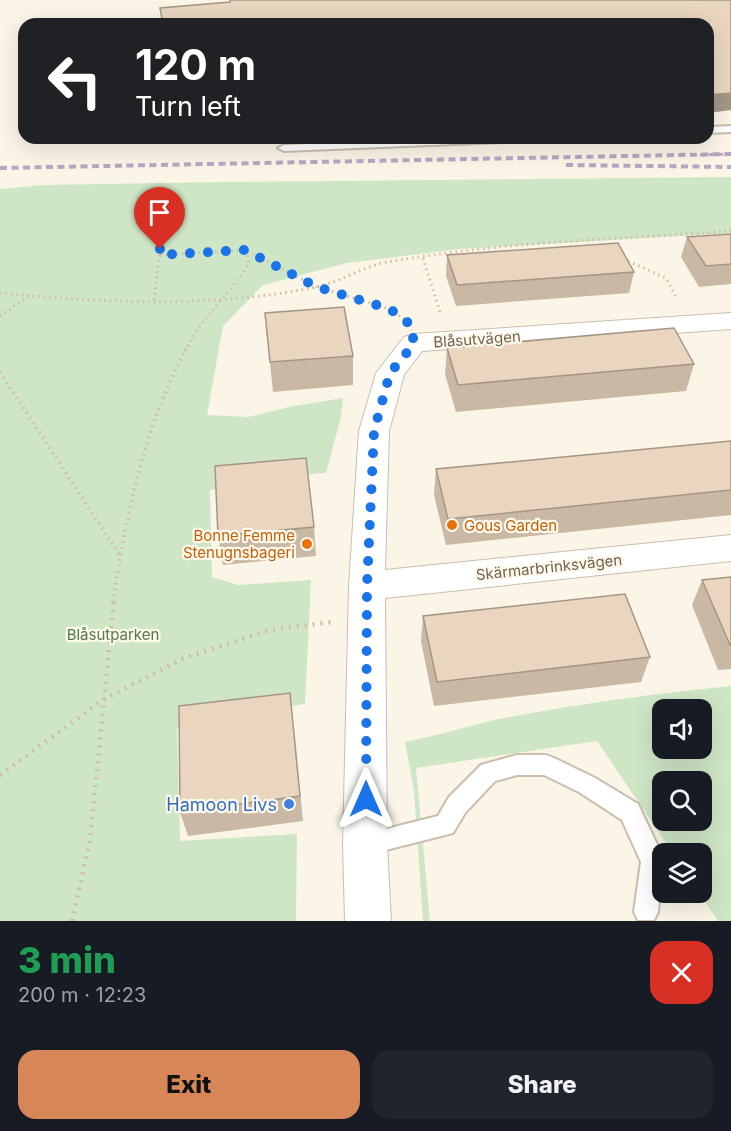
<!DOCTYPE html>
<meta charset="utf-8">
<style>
body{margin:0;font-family:Inter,sans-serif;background:#20242c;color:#f1f3f6;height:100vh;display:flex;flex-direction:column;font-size:22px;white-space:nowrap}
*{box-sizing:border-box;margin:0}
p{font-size:20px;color:#9ea1a6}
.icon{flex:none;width:33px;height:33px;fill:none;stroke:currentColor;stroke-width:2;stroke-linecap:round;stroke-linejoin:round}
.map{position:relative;height:921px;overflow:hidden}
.panel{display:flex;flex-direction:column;background:#171b24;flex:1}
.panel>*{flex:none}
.top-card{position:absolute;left:18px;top:18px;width:696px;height:126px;border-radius:18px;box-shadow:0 6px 24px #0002;background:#202124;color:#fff;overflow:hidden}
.tools{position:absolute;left:652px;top:699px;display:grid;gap:12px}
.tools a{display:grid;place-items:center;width:60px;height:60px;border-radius:12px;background:#171b24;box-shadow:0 6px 24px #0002;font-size:30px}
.pin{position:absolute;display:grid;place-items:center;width:51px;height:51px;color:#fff;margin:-62px -26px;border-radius:50% 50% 50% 0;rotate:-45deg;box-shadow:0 0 6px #0007}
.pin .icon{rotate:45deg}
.me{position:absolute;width:66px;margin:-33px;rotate:0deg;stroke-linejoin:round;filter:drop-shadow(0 0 4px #0008)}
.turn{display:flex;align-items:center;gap:21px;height:126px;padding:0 18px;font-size:27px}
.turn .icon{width:78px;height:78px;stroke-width:2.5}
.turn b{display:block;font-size:42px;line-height:51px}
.round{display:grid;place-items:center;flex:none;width:63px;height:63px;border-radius:18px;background:#20242c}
.overview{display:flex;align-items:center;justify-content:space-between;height:102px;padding:0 18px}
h1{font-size:36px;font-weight:800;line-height:45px;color:#1e9e55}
.action{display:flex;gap:12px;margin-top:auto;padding:12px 18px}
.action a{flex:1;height:69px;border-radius:18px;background:#d78658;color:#111;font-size:24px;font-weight:800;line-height:69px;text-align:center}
.action a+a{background:#20242c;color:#f1f3f6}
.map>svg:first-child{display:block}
</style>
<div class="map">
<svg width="731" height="921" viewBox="0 0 731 921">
<rect width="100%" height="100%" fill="#faf5e6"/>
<g fill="#cfe6c6" fill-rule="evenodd">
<path d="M731 177V233L460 249 347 263 263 285 223 326 207 415 248 417 294 406 343 398 341 417 326 473 268 477 210 490 212 577 238 585 311 580 305 704 231 715 177 729 180 841 297 834 296 921H0V189L43 185 221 182Z"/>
<path d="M731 686V921H718L699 893 702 892V854L673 853 597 741 416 768 430 921H423L414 791 405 742C437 736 467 726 499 719 576 704 653 694 731 686ZM663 710H702V748H663ZM663 782H702V820H663Z"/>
</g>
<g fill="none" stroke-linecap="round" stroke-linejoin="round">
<defs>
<g id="service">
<path d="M731 126V132L708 133V127Z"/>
<path d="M447 138H537L531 141 284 151 278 148 284 145Z"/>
<path d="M517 755H546L554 758 595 778 638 804 663 857 658 912 654 920H638L634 912 641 862 622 820 579 792 544 775H517L495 781 465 813 453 833 366 855 358 852 355 844 358 836 438 816 449 797 481 765Z"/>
</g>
<path id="minor" d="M731 313V329L422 351 404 375 389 431 385 570 731 535V561L385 598 387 844 391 921H345L343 844 349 586 359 431 376 373 404 337 414 334Z"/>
</defs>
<use href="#service" stroke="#cbbead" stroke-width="4"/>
<use href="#minor" stroke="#cbbead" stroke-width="2"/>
<g stroke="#d1bca4" stroke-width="3" stroke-dasharray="1.5 4" stroke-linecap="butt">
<path d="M160 255 245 250 317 287 390 309 404 319"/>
<path d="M423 258 441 315"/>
<path d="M623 259 666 278 677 299"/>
<path d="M0 293C102 303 215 308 316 287 341 282 363 266 388 262 501 242 617 239 731 231"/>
<path d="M154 300 160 249"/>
<path d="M0 316 29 296"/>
<path d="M185 351 199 327 244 272 249 263 245 250"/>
</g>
<g stroke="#d1bca4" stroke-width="4" stroke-dasharray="1.5 4.5" stroke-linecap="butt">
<path d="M0 372 120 556"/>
<path d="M113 602C126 515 144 427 186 349"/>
</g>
<g stroke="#d1bca4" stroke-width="4.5" stroke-dasharray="2 6" stroke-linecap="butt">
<path d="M0 775 103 700 184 658 270 630 332 622"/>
<path d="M72 921 90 840 114 600"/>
</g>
<use href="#service" fill="#fff" fill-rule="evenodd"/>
<use href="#minor" fill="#fff" fill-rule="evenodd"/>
<path stroke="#b9a6c2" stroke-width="3" stroke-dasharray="5 4" stroke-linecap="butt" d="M700 155 731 154"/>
<g stroke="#b9a6c2" stroke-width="4" stroke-dasharray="7 4.5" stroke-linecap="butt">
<path d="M566 165 731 167"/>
<path d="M0 168 731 154"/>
</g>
</g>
<g fill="#c9b8a4">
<path d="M282 138H341L305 142 283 143Z"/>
<path d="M731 234V284L699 287 681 257 687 237Z"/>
<path d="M447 255 634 272 629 293 456 306 446 276Z"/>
<path d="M265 313 353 356V385L273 392Z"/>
<path d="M447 348 694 364 686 391 456 412 445 374Z"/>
<path d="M731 441V515L446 545 434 495 436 469Z"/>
<path d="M314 527 316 556 223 565 218 536Z"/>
<path d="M731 577V669L718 670 692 605 702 580Z"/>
<path d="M423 616 650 657 641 682 434 706 421 641Z"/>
<path d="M290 693 303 821 188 836 180 812Z"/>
</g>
<g fill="#a49686">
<path d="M731 93V110L708 113V95Z"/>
<path d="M206 138H221L206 140Z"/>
<path d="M305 138H341L305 142Z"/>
</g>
<g fill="#ead6bf" stroke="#a49686" stroke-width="1.5">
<path d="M230 0H731V93L708 95V24H163L160 8 230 2Z"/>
<path d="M731 234V264L706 266 687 237Z"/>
<path d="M618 243 634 272 457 285 447 255Z"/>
<path d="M344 307 353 356 270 362 265 313Z"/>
<path d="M674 328 694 364 458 385 447 348Z"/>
<path d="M731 441V490L448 519 436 469Z"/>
<path d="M306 458 314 527 218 536 215 466Z"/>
<path d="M731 577V645H730L702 580Z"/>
<path d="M625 594 650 657 437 682 423 616Z"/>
<path d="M290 693 300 796 180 812 179 706Z"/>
</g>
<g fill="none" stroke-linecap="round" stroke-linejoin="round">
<path stroke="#1a73e8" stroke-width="10" stroke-dasharray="0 18" d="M160 249V255L245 250 317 287 390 309 411 325 414 344 390 373 374 431 367 586 366 799"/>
</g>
<g fill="#e8710a" stroke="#fdf9ec" stroke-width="2">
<circle cx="452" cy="525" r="6"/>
<circle cx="307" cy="544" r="6"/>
</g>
<circle fill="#3f7fe0" stroke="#fdf9ec" stroke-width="2" cx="289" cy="804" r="6"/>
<g text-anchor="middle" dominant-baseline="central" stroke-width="4.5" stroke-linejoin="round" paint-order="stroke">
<g font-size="15" fill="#715f4e" stroke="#fdf9ec">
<text transform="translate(477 339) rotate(-4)">Blåsutvägen</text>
<text transform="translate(549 567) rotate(-6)">Skärmarbrinksvägen</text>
</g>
<g font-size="15" fill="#c56008" stroke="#fdf9ec" text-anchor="start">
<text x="464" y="525">Gous Garden</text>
<text x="295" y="535" text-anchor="end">Bonne Femme<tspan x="295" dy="17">Stenugnsbageri</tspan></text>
</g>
<g font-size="15" fill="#527a4a" stroke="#fdf9ec">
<text x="113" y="634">Blåsutparken</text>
</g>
<g font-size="18" fill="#366cbe" stroke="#fdf9ec" text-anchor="end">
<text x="277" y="804">Hamoon Livs</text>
</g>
</g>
</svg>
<div class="tools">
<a><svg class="icon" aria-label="sound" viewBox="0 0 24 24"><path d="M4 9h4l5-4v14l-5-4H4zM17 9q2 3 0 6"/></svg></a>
<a><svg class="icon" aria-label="search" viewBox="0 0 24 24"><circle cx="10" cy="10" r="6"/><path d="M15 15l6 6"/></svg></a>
<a><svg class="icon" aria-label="layers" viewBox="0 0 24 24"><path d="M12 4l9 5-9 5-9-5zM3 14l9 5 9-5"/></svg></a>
</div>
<div class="pin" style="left:160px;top:249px;background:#d93025"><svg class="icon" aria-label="arrive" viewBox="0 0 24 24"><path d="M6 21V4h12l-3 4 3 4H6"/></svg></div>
<svg class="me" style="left:366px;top:799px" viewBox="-20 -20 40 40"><path d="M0-17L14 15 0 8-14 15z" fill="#1a73e8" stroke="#fff" stroke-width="4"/></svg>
<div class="top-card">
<div class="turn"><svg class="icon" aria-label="left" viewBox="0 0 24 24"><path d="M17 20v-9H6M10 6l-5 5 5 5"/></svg><div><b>120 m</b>Turn left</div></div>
</div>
</div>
<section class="panel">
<div class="overview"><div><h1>3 min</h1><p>200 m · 12:23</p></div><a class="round" style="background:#d93025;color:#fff"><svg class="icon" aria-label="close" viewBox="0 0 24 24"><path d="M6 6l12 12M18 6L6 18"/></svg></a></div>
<div class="action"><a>Exit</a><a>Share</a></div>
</section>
